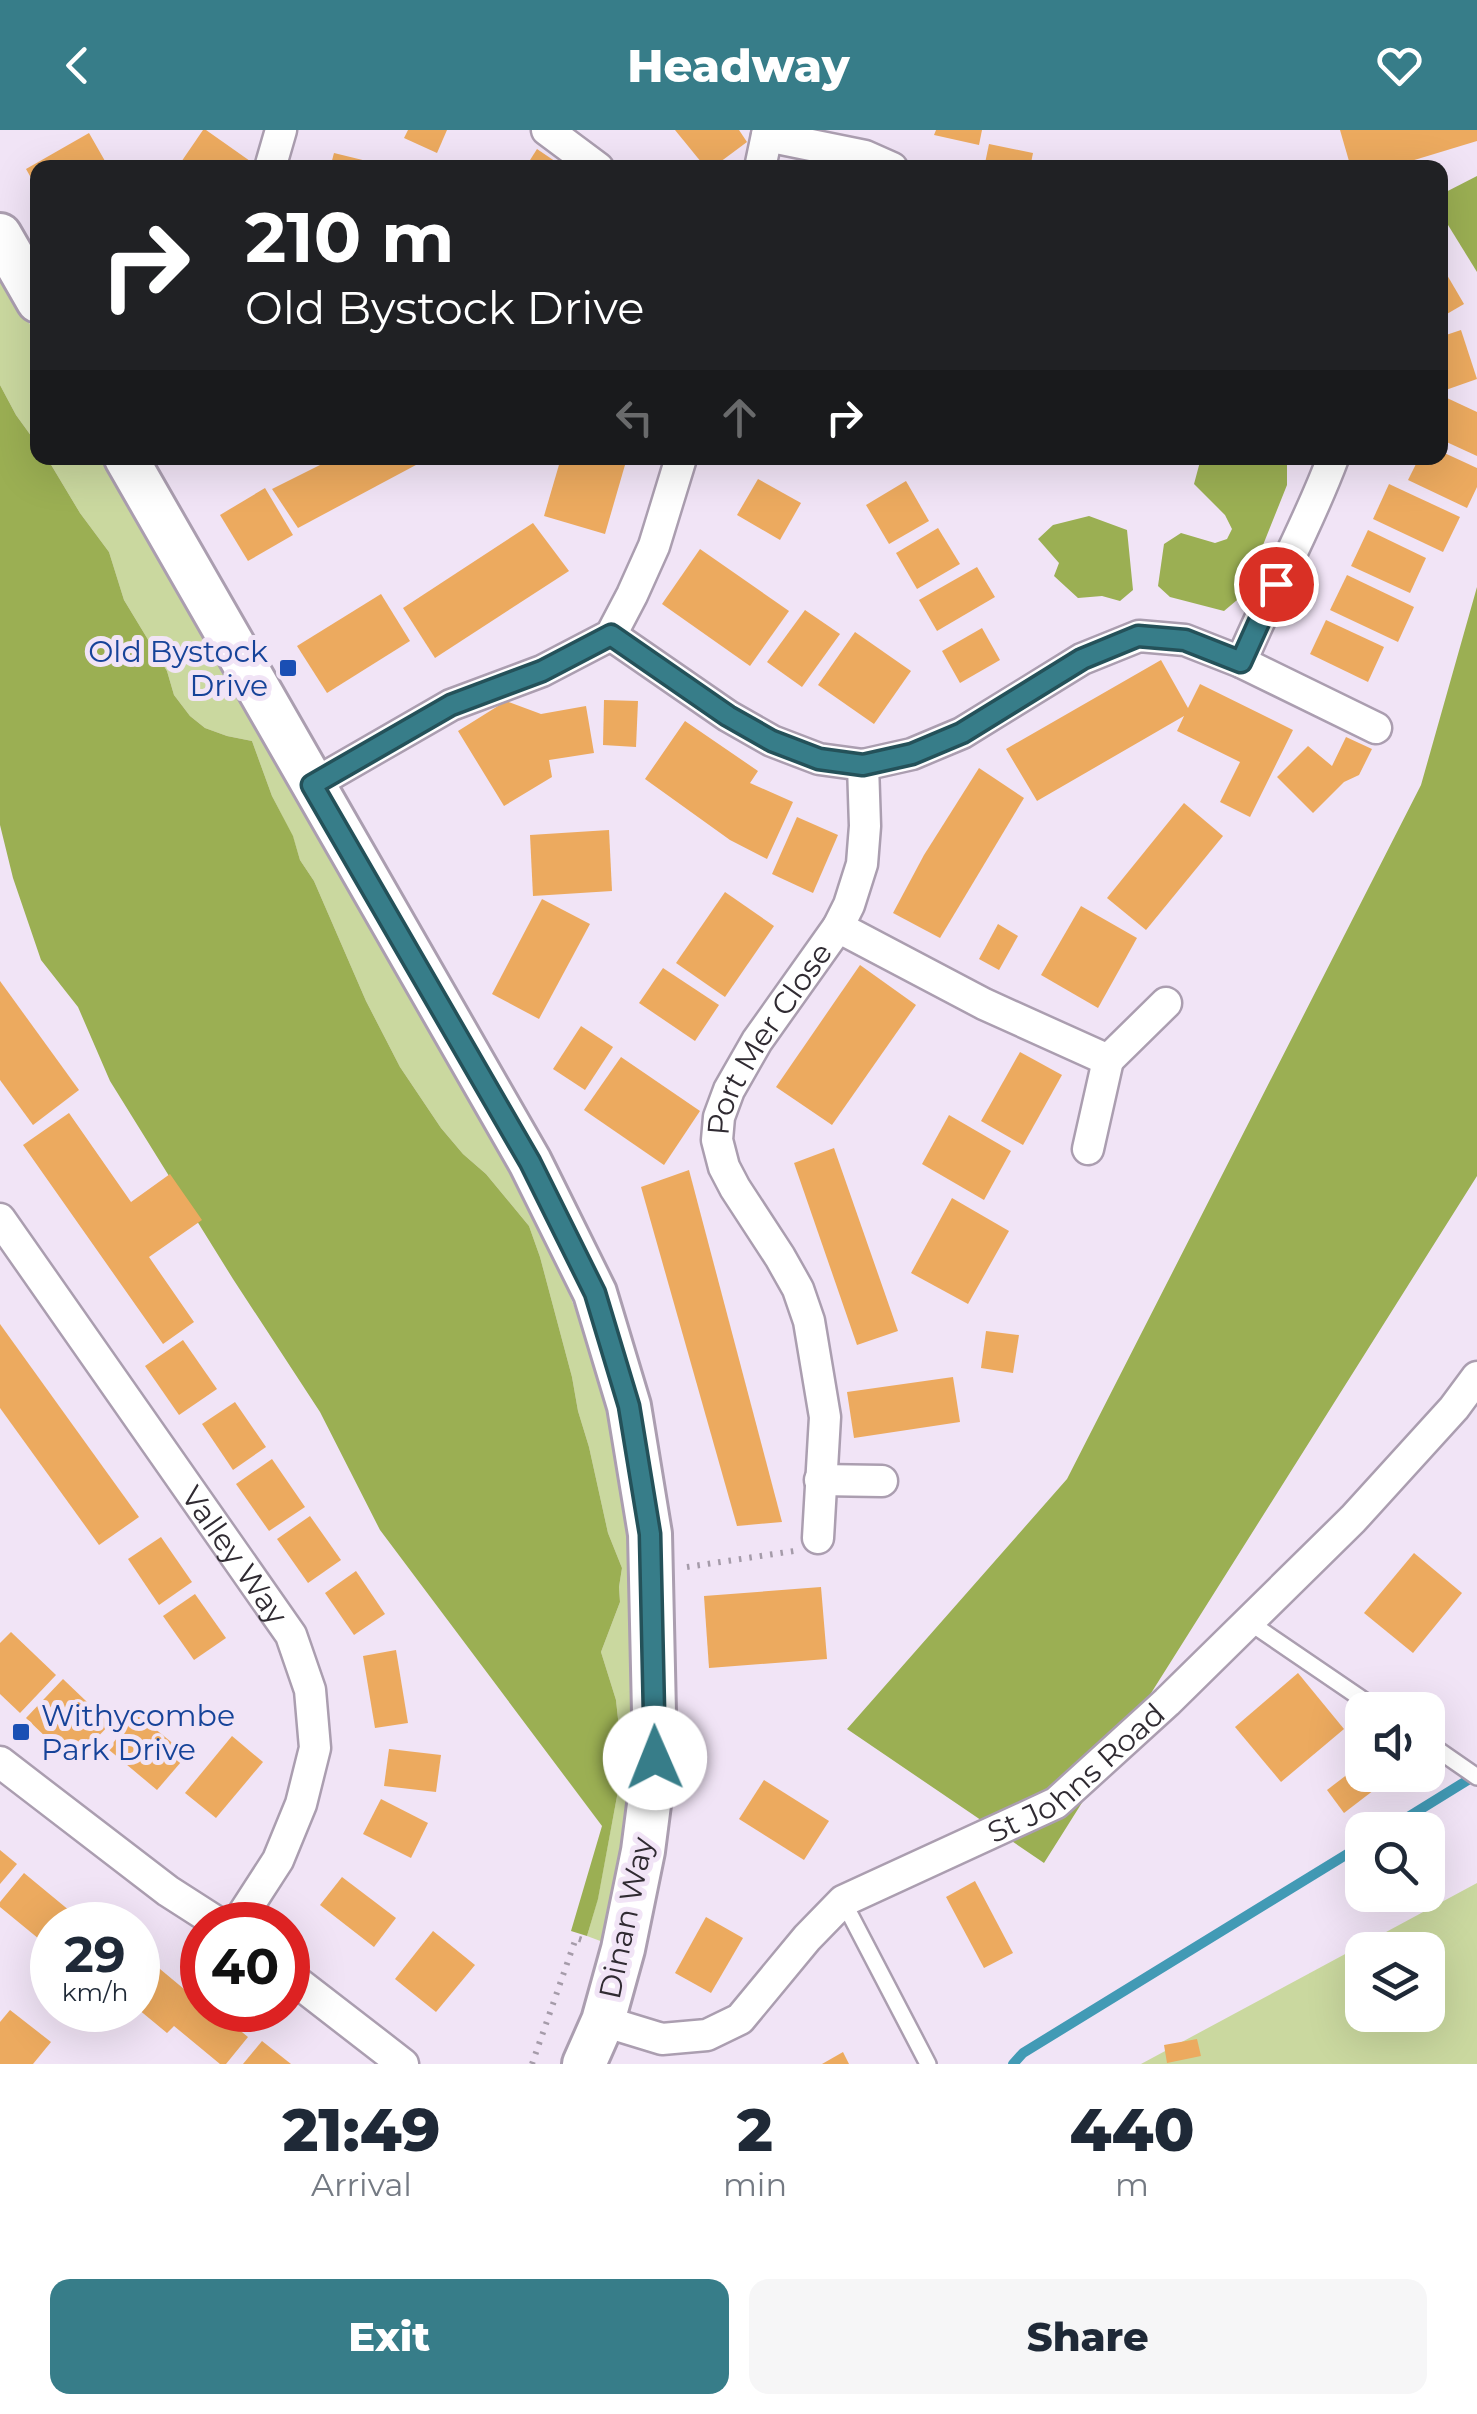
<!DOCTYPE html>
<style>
body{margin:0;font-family:Montserrat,sans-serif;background:#f6f6f7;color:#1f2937;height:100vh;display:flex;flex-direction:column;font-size:38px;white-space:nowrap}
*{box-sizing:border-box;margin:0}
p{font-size:32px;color:#747a83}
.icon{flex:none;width:55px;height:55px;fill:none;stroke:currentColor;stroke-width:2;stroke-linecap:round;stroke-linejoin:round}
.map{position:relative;height:1934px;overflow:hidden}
.side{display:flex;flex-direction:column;background:#fff;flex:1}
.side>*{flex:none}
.hud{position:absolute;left:30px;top:30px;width:1418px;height:305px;border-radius:20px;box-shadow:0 10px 40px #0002;background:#202124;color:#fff;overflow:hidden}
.buttons{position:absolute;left:1345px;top:1562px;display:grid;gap:20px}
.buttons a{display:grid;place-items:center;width:100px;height:100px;border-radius:20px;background:#fff;box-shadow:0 10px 40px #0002;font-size:50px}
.speed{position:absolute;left:30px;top:1772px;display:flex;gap:20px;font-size:50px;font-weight:700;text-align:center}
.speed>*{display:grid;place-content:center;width:130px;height:130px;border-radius:50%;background:#fff;box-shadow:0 10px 40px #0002;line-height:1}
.speed small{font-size:25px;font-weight:400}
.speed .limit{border:15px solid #d22;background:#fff;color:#111}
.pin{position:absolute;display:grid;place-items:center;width:85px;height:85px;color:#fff;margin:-42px;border:5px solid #fff;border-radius:50%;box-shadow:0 2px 10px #0007}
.me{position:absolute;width:110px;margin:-55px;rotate:359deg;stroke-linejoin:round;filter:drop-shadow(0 0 8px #0008)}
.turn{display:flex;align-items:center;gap:35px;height:210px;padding:0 50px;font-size:45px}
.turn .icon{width:130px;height:130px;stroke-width:2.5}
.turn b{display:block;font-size:70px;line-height:85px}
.lanes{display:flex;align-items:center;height:95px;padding:0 50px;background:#0003;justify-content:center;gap:50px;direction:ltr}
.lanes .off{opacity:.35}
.eta{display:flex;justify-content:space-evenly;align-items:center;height:170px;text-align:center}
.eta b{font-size:60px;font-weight:800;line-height:70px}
.button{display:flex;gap:20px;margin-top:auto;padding:20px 50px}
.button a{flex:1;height:115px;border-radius:20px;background:#377d89;color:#fff;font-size:40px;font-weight:800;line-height:115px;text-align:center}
.button a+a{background:#f6f6f7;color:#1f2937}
header{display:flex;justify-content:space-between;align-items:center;height:130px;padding:0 50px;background:#377d89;color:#fff;font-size:45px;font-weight:800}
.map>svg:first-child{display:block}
</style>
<header><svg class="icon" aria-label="back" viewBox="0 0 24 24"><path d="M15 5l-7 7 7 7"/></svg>Headway<svg class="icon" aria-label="heart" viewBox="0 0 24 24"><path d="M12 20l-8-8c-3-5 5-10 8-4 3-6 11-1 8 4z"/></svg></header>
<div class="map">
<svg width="1477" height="1934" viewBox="0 0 1477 1934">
<rect width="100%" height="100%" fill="#f1e4f6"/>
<g fill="#cad89f" fill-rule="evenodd">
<path d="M0 142 37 207V314L16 285 0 255Z"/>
<path d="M47 328H107L535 1082 587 1207 604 1269 627 1386 635 1458 637 1633 625 1719 603 1812 587 1806 598 1768 620 1650 621 1617 616 1570 601 1522 620 1472 619 1457 622 1438 608 1403 589 1317 578 1281 572 1247 540 1127 529 1096 486 1044 463 1024 441 998 400 937 366 871 314 751 300 730 293 707 272 666 252 611 227 606 205 598 190 586 174 565 167 541 124 470 109 422 80 383Z"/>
<path d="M1477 1753V1934H1141ZM1362 1820H1428V1885H1362Z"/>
</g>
<g fill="#9baf53">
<path d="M1477 46V142L1440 82V65Z"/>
<path d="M0 255 16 285 37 314 38 328H47L80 383 109 422 124 470 167 541 174 565 190 586 205 598 227 606 252 611 272 666 293 706 300 730 314 751 366 871 400 937 441 998 463 1024 486 1044 529 1096 540 1127 572 1247 578 1281 589 1317 608 1403 622 1438 619 1457 620 1472 601 1522 616 1570 621 1617 620 1650 598 1769 587 1806 571 1801 602 1696 380 1400 320 1282 233 1149 110 951 78 877 41 830 13 748 0 695Z"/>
<path d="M1201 328H1287V355L1243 465 1224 481 1170 467 1158 456 1164 414 1181 403 1215 413 1227 409 1232 399 1225 385 1194 354Z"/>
<path d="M1089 386 1127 400 1133 460 1120 471 1102 466 1078 468 1054 446 1059 433 1038 409 1053 395Z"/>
<path d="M1477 457V1046L1044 1733 847 1599 1067 1349 1421 655Z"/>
</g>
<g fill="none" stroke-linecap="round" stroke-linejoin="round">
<g stroke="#429ab5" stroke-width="10">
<path d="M1387 1700 1476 1645"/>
<path d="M1013 1934 1023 1923 1362 1715"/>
</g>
</g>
<g fill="#ecaa5f">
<path d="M203 0H206L250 31 245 38H177Z"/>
<path d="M408 0H447L437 23 404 8Z"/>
<path d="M675 0H739L747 12 712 38H706Z"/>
<path d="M936 0H982L979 15 934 5Z"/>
<path d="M1340 0H1477V11L1388 38H1351Z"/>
<path d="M89 3 109 38H38V60L26 39Z"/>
<path d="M989 14 1033 23 1030 38H984Z"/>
<path d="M537 19 565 38H525Z"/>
<path d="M334 23 379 34 378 38H330Z"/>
<path d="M1440 133 1464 174 1440 188Z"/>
<path d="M1461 200 1477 249 1440 262V207Z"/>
<path d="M1447 268 1477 282V326L1440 309V281Z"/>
<path d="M1440 321 1477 338V357L1467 378 1408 350 1419 328H1440Z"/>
<path d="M334 328H429L298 398 272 359Z"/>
<path d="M561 328H627L605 404 544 386Z"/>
<path d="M758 349 801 373 780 410 737 385Z"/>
<path d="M906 351 929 391 889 414 866 375Z"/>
<path d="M1389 354 1460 387 1443 422 1373 389Z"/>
<path d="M265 358 293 405 248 431 220 385Z"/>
<path d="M533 393 569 441 435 528 403 478Z"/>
<path d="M938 398 960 434 917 459 896 423Z"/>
<path d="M1368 400 1426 428 1410 463 1351 436Z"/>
<path d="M700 419 789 481 750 536 662 474Z"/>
<path d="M977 437 995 467 937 501 919 470Z"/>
<path d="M1347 445 1414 477 1398 512 1330 480Z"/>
<path d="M381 464 410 511 327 563 297 516Z"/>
<path d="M805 480 840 504 802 557 767 532Z"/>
<path d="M1326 490 1384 517 1368 552 1310 524Z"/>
<path d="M982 498 1000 530 960 553 942 521Z"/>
<path d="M855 502 911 541 874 594 818 555Z"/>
<path d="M1161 530 1188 578 1200 554 1293 600 1250 687 1220 672 1240 632 1177 601 1184 586 1037 671 1006 619Z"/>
<path d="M604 570 638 571 636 617 603 615Z"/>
<path d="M506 571 541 584 586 576 594 623 549 630 552 647 504 676 458 601Z"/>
<path d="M685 591 758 641 750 653 793 672 767 729 730 710 645 649Z"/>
<path d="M1346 607 1372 619 1359 645 1344 652 1313 683 1277 647 1308 616 1332 636Z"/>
<path d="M979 638 1024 668 940 808 893 783 924 725Z"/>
<path d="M1184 673 1223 706 1146 800 1107 768Z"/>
<path d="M797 687 838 705 813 763 772 744Z"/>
<path d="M609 700 612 761 533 766 530 705Z"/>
<path d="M725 762 774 796 725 867 676 833Z"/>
<path d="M542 769 590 794 539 889 492 864Z"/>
<path d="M1081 776 1137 808 1098 878 1041 845Z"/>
<path d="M998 794 1018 806 999 840 979 829Z"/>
<path d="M860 835 916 875 832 995 776 957Z"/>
<path d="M663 838 719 875 695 911 639 873Z"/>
<path d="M0 851 79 960 33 995 0 950Z"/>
<path d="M581 896 613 917 585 960 553 939Z"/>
<path d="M1020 922 1062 945 1023 1015 981 991Z"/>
<path d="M621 927 700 981 664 1035 584 980Z"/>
<path d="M69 983 131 1072 170 1044 202 1090 149 1127 194 1192 163 1214 23 1015Z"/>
<path d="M949 985 1011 1021 984 1070 922 1034Z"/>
<path d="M834 1018 898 1201 857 1215 794 1033Z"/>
<path d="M689 1040 782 1392 737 1396 641 1057Z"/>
<path d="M952 1068 1009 1101 968 1174 911 1143Z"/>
<path d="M0 1194 139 1387 99 1415 0 1278Z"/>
<path d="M986 1201 1019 1205 1013 1243 981 1238Z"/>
<path d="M183 1210 217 1259 179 1285 145 1236Z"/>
<path d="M953 1247 960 1292 854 1308 847 1262Z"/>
<path d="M235 1272 266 1317 233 1340 202 1294Z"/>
<path d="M272 1329 305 1377 269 1401 236 1354Z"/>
<path d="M310 1386 341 1430 308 1453 277 1409Z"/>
<path d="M161 1407 192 1452 159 1475 128 1429Z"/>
<path d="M1414 1423 1462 1463 1413 1523 1364 1483Z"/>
<path d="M356 1441 385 1484 354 1505 325 1463Z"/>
<path d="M821 1457 827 1529 709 1538 704 1466Z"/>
<path d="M195 1464 226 1508 194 1530 163 1486Z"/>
<path d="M11 1502 56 1545 20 1583 0 1564V1513Z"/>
<path d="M396 1520 408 1593 375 1598 363 1526Z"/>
<path d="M1298 1543 1344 1599 1281 1652 1235 1597Z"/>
<path d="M63 1549 110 1594 73 1633 26 1588Z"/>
<path d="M137 1584 187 1625 157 1660 108 1619Z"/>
<path d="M232 1606 263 1632 216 1688 185 1663Z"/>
<path d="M389 1619 441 1625 436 1662 384 1656Z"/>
<path d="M1357 1637 1374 1660 1344 1683 1327 1660Z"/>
<path d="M764 1650 829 1691 804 1730 739 1689Z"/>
<path d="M381 1669 428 1693 411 1728 363 1704Z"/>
<path d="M0 1720 17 1734 0 1754Z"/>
<path d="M24 1743 76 1786 69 1795H52V1815L50 1818 0 1777V1772Z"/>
<path d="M342 1747 396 1788 374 1817 320 1775Z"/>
<path d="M975 1751 1013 1823 984 1838 946 1767Z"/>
<path d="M706 1787 743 1808 711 1863 675 1843Z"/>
<path d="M433 1801 475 1835 436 1882 395 1849Z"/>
<path d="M142 1824 196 1869 198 1866 202 1870V1880H215L248 1907 226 1934H220L174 1896 167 1903 138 1879V1829Z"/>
<path d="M10 1880 51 1912 33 1934H0V1892Z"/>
<path d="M1197 1909 1201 1926 1167 1933 1164 1915Z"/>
<path d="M262 1911 291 1934H243Z"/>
<path d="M843 1922 849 1934H822Z"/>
</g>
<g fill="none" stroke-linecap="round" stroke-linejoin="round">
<defs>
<g id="lane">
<path d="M1249 1492 1378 1580"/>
<path d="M1428 1613 1477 1647"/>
<path d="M843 1771 928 1934"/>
</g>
<g id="street">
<path d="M547 0 598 38"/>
<path d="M767 6 865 26 892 38"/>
<path d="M270 38 281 0"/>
<path d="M760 38 768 0"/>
<path d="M611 505 728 586 772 611 819 629 863 635 912 624 962 603 1082 529 1139 506 1185 510 1241 532 1376 598"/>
<path d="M1241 532C1270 463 1307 398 1333 328"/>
<path d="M312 655 451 575 542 541 611 505 632 465 654 416 681 328"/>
<path d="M838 797 984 874 1108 930 1166 873"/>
<path d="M1088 1019 1108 930"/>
<path id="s1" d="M0 1089 291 1505 310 1560 315 1618 301 1674 278 1730 236 1795"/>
<path d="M820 1350 882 1351"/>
<path id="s2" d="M818 1408 825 1287 809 1191 798 1159 780 1127 735 1058 724 1037 717 1010 719 987 729 960 757 911 838 797 849 775 862 734 865 696 863 635"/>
<path d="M0 1632 168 1761 221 1795"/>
<path d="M288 1845 403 1934"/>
<path id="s3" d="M603 1891 662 1909 707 1905 740 1889 807 1808 843 1771 1056 1673 1167 1572 1353 1389 1454 1278 1477 1247"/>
</g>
<g id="secondary">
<path d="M0 105 38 171"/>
<path d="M126 328 530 1032 595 1163 629 1276 650 1404 655 1628 643 1721 623 1819 603 1891 584 1934"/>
</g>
</defs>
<use href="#lane" stroke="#ab9eb0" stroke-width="20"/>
<use href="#street" stroke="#ab9eb0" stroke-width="35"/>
<use href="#secondary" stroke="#ab9eb0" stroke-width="48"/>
<g stroke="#a59ba9" stroke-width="6" stroke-dasharray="2.5 8" stroke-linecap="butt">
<path d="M687 1437 794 1421"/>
<path d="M532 1934 576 1808 586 1811"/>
</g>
<use href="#lane" stroke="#fff" stroke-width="15"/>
<use href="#street" stroke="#fff" stroke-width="30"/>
<use href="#secondary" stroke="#fff" stroke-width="42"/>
</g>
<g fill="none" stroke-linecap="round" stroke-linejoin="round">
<defs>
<path id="route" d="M655 1628 650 1404 629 1276 595 1163 530 1032 312 655 451 575 542 541 611 505 728 586 772 611 819 629 863 635 912 624 962 603 1082 529 1138 506 1185 510 1241 532 1276 454"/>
</defs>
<use href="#route" stroke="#245159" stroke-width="25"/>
<use href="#route" stroke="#377d89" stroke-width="18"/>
</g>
<g fill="#1a4fb4" stroke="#f1e4f6" stroke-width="4">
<rect x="278" y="528" width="20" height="20" rx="5"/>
<rect x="11" y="1592" width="20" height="20" rx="5"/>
</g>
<g text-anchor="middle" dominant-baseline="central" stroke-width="10" stroke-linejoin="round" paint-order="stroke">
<g font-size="30" fill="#164399" stroke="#f1e4f6" text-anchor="end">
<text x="268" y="521">Old Bystock<tspan x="268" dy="34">Drive</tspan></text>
<text x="41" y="1585" text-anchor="start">Withycombe<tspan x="41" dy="34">Park Drive</tspan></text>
</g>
<g font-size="30" fill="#302b32" stroke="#f1e4f6">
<text stroke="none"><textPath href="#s2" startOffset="538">Port Mer Close</textPath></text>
<text stroke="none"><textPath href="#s1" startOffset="410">Valley Way</textPath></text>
<text stroke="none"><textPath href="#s3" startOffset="568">St Johns Road</textPath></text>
<text transform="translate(626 1788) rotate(-78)">Dinan Way</text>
</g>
</g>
</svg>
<div class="buttons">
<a><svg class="icon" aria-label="sound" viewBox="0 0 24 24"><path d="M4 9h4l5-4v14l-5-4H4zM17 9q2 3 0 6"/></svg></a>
<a><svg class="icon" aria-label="search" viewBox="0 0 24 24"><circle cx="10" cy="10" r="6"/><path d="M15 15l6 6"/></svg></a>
<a><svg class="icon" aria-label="layers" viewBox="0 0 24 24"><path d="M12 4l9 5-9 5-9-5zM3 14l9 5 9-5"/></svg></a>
</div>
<div class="speed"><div>29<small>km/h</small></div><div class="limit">40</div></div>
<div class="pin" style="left:1276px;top:454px;background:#d93025"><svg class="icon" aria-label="arrive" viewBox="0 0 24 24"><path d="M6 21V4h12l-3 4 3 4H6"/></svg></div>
<svg class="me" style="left:655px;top:1628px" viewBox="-20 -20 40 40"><circle r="19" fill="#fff"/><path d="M0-13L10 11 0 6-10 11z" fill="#377d89"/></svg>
<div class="hud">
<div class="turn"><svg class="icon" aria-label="right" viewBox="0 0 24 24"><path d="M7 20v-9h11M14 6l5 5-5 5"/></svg><div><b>210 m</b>Old Bystock Drive</div></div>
<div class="lanes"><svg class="icon off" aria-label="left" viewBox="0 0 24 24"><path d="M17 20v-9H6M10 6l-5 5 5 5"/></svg><svg class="icon off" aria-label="ahead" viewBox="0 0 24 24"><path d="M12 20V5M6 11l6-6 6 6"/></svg><svg class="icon" aria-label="right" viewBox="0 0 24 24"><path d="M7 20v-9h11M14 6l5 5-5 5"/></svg></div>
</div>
</div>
<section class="side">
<div class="eta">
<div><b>21:49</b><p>Arrival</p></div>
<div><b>2</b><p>min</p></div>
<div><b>440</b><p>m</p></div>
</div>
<div class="button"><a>Exit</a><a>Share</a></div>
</section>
